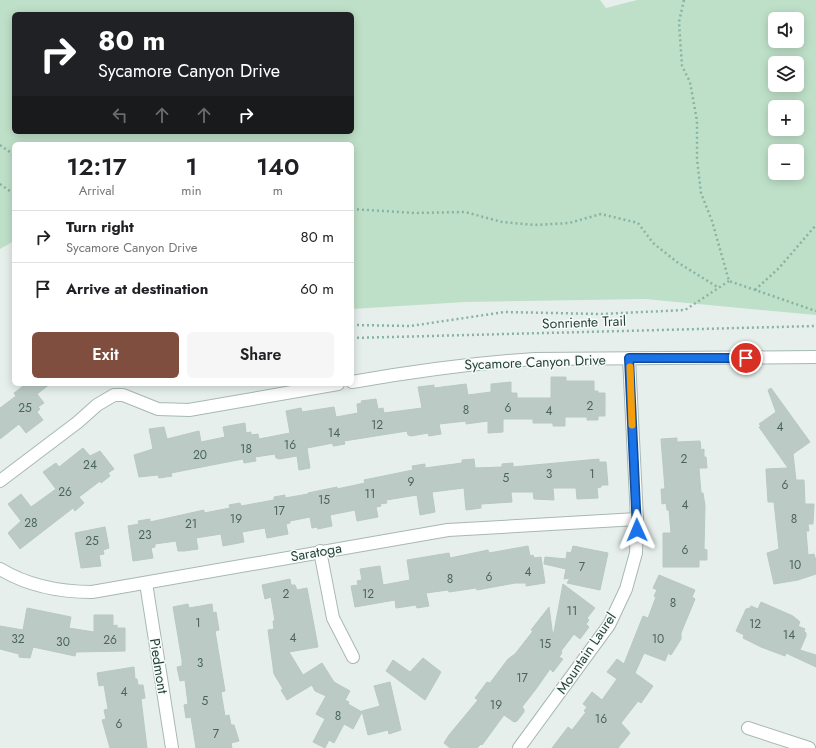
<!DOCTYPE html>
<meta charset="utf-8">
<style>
body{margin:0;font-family:Jost,sans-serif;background:#f6f6f6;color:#202124;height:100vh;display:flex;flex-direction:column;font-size:15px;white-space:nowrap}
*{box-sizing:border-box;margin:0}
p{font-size:13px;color:#757577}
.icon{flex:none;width:22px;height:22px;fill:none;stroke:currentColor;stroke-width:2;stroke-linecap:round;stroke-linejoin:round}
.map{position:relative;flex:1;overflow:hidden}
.sheet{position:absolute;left:12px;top:142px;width:342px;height:244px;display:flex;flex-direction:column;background:#fff;border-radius:6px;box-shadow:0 2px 10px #0003}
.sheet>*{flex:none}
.hud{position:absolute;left:12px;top:12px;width:342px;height:122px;border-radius:6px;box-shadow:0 2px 10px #0003;background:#202124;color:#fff;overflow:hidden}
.controls{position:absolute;left:768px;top:12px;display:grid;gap:8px}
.controls a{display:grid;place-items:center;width:36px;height:36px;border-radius:6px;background:#fff;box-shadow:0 2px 10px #0003;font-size:20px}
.pin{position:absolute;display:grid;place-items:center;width:34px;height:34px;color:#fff;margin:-17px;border:2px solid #fff;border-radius:50%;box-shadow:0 1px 4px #0007}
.me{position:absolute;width:44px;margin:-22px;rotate:359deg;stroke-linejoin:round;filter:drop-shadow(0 0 3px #0008)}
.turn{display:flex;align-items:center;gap:14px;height:84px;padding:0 20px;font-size:18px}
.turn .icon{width:52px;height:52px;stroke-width:2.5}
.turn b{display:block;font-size:28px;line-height:34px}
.lanes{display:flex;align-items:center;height:38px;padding:0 20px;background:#0003;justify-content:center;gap:20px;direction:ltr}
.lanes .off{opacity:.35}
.eta{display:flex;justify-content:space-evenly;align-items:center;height:68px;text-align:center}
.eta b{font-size:24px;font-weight:600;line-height:28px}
.primary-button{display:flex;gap:8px;margin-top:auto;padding:8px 20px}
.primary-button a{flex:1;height:46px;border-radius:6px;background:#7f4e3f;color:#fff;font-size:16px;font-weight:600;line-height:46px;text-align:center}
.primary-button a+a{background:#f6f6f6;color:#202124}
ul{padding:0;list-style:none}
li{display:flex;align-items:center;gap:12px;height:52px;padding:0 20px;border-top:1px solid #e0e0e0}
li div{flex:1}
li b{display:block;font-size:15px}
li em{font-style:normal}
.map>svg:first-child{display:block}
</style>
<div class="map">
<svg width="816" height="748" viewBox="0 0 816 748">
<rect width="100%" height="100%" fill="#e6efeb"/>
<path fill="#bfe0c8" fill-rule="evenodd" d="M0 0H600L606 8 637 0H816V315L645 299 465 302 352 309V144H14V241L0 249ZM14 14H352V132H14ZM775 19H797V41H775ZM775 63H797V85H775ZM775 107H797V129H775ZM775 151H797V173H775Z"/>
<g fill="#bbcac4" stroke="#b8c9c2">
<path d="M551 377H566V381H594V391H598V393H605V416H598V420H587V417H565V426H553V423H533V419H503V432L488 433V421L466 424V421L439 424 441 434 429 436 428 433 411 436 408 435 407 431 344 441 345 444 333 446V443L307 448 310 468 299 470 297 456 279 459 276 458 275 454 255 457 256 461 244 463 243 459 217 464 171 473 172 476 159 478 158 475 139 477 134 455 153 449 149 429 164 427 167 439 199 431 201 442 225 437 223 427 245 423 246 433 251 432V435L258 434 259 439 290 433 286 411 301 408 302 412 334 407 336 417 358 413 357 404 362 403 361 401 376 399 378 409 383 408 384 413 422 408 418 387 434 385V388L466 384 468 395 491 392V384L511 382V393H517V398H551Z"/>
<path d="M26 384H50L37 394 44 403 38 407 40 409 37 412 43 420 26 433 19 424 0 439V408L16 396 14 393Z"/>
<path d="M771 388 810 442 793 454 796 480H804L805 504H814L813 524H808L809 531H806L808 555 814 554 816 561V574L798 580 774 584 767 553 779 549 774 502H768L766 471V469L788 468 759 427 761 426 759 424 776 412 768 390Z"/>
<path d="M677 438V442L700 441 701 450 704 449V457H706L707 468H699L701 493H703L705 506 704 549 707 550V560H699V567H663V533H671L669 510H667L666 503 662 504 661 489H665L661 439Z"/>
<path d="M83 448 90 456 100 451 114 469 108 473 110 476 101 483 100 481 79 497 84 503 75 511 73 508 20 549 8 533 21 521 8 504 21 494 31 507 56 489 43 472 56 463 59 467Z"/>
<path d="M474 459 475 468 502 467V464L513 463V467L599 459V462H606L608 485H601V487L597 488 598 498 577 499 576 488H553L554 500 534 499 533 492H511L512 502 481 504V508L466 510 464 488 432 492 435 512 420 515 417 495 386 500 387 503 380 504 381 506 376 507 378 517 357 521 355 510 330 515 332 526 318 529 317 527 312 528 310 517 290 521V523L286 524 288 534 267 538 265 528 242 532 244 542 223 546 221 534 196 538 198 549 184 551H178L176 541 155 544V547L151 548 153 558 133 561 128 526 139 524 138 521 150 519V522L204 510V513L230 508 229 505 240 503 241 506 274 500V497L285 495V498L308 494V493L337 487V489L365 483 364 480 413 470 412 466 425 464V468L462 463V460Z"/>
<path d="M105 527 109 548 103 550 104 554 99 555 101 566 81 568 75 533Z"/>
<path d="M528 546 530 556 533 555 534 558 541 557 545 583 526 586V583H515L477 590 476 588 449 592 448 590 426 593 429 606 417 608 416 605 396 608 395 600 355 607 351 586 358 585 357 581 362 580 360 569 380 566 383 585 410 580 407 560 449 553 450 558 488 550 489 553Z"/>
<path d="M573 546 608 553 600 590 567 583 570 578 564 579 566 569 544 564 545 557 566 559 567 552 571 553Z"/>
<path d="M659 575 695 590 692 597 695 599 681 633V639L671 655 668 653 665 661 644 653 635 673 653 686 641 703 638 701 621 723 630 733 618 748H552L568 727 572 730 586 712 584 711 587 707 583 704 592 692 602 700 617 679 607 672 617 659 624 664 643 616 648 618 656 597 654 596 657 590 653 588Z"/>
<path d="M290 579 291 585H295L297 590 307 588 318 647 289 652 303 675 322 663 334 682 350 691 345 700 349 702 348 704 362 712 353 729 344 724 334 743 329 740 325 748 313 742 325 719 316 714 326 696 315 691 312 685 287 700 281 690 283 689 274 674 268 630 274 629 273 621H275L271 597 265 599 262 585Z"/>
<path d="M563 584 595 608 587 618 589 620 586 624 589 627 580 639 574 634 561 651 562 653 559 657 563 659 553 672 550 669 536 689 522 707 524 709V712L517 721 514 722 504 715 482 745 481 744 477 748H450L444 743 449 735 478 700 475 698 487 682 490 683 508 659 515 654 533 631 531 630 549 607 553 637Z"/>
<path d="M761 602 793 616 800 622 798 626 805 629 804 631 806 633V636L800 650 816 655V667L786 653 785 656 761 647 743 638 744 635 736 631 746 609 750 608 751 606 758 609Z"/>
<path d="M188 604 189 608 212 604 213 613 216 612 219 630 215 631 225 691 221 692 225 716 229 715 231 725H234L239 741 231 743 232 748H196L191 717 186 718 184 705 188 704 185 680 180 681 177 667 182 666V660L173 607Z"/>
<path d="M27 608 71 617 69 628 94 632V615H113V626L117 625V628H125V651L76 652 75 656 33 647 30 658 19 657V654L0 649V626L23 630Z"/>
<path d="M423 658 441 672 425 700 386 671 393 660 410 672Z"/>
<path d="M134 667 135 679H137L138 685H143L145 698 141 699 147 748H110L102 720 106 719 104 710 108 709 104 685 99 686 97 673Z"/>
<path d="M390 682 401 730 389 734 388 730 368 735 362 711 380 706 374 686Z"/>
</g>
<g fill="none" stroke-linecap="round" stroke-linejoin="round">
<defs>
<g id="minor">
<path d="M352 382C414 371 473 363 535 359L816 357"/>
<path d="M0 481 78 422 97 405 114 395H123L158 409 189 410 338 384"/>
<path d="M320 551 333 618 353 657"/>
<path d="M0 569C28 586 59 592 92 592L448 530 637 519"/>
<path d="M146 583 172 748"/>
<path d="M748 728 809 748"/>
<path d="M519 748 609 625 626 589 636 553 637 519 629 358"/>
</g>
</defs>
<use href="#minor" stroke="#a8b8b2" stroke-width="14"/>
<g stroke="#86b3a5" stroke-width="2.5" stroke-dasharray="2 3" stroke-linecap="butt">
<path d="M684 0 679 22 682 66 690 82 697 121V159L701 193 712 221 729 281 816 311"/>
<path d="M0 145 14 155"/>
<path d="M0 184 14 194"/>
<path d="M352 209 415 213 465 212 502 222 535 225 569 223 601 214 638 223 653 243 677 262 719 288"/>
<path d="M755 290 779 268 816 225"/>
<path d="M352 325 411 326 504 312 601 314 685 310 729 281"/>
<path d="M352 338 816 326"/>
</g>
<use href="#minor" stroke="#fff" stroke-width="12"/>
</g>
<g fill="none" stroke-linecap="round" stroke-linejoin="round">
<defs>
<path id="route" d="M637 530 629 358H746"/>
</defs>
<use href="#route" stroke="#114b97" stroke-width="10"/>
<use href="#route" stroke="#1a73e8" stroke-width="7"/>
<path stroke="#f59e0b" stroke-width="7" d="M630 367 632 425"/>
</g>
<g text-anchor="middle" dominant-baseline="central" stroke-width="3" stroke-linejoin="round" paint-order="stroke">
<g font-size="12" fill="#4a645c">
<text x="590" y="406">2</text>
<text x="25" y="408">25</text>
<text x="508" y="408">6</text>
<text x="466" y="410">8</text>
<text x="549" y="411">4</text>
<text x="377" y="425">12</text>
<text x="780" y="427">4</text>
<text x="334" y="433">14</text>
<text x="290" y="445">16</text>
<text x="246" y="449">18</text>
<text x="200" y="455">20</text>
<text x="684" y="459">2</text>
<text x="90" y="465">24</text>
<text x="549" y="474">3</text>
<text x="592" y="474">1</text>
<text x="506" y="478">5</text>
<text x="411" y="482">9</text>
<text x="785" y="485">6</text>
<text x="65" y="492">26</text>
<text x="370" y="494">11</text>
<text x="324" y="500">15</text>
<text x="685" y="505">4</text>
<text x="279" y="511">17</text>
<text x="236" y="519">19</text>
<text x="794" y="519">8</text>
<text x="31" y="523">28</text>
<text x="191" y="524">21</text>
<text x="145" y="535">23</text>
<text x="92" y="541">25</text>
<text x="685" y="550">6</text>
<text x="795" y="565">10</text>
<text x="582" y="567">7</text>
<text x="528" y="572">4</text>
<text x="489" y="577">6</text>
<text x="450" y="579">8</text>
<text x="286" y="594">2</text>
<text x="368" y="594">12</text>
<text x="673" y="603">8</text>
<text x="572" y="611">11</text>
<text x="198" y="623">1</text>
<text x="755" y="624">12</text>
<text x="789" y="635">14</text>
<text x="293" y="638">4</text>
<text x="18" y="639">32</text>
<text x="658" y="639">10</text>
<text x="110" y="640">26</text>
<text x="63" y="642">30</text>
<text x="545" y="644">15</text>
<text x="200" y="663">3</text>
<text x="522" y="678">17</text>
<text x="124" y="692">4</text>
<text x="205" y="701">5</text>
<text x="496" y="705">19</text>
<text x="338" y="716">8</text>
<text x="601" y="719">16</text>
<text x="119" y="724">6</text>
<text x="216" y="734">7</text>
</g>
<g font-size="14" fill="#24423a" stroke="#f7fbf9">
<text transform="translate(584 322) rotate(-2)">Sonriente Trail</text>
<text transform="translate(535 362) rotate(-2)">Sycamore Canyon Drive</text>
<text transform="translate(316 552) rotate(-10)">Saratoga</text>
<text transform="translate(586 653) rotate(-56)">Mountain Laurel</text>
<text transform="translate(159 666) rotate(81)">Piedmont</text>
</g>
</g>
</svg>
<div class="controls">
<a><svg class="icon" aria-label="sound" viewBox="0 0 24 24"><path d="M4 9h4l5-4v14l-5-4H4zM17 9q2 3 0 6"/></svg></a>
<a><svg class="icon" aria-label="layers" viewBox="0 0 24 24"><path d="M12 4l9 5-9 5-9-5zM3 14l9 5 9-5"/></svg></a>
<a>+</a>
<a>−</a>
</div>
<div class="pin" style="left:746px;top:358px;background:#d93025"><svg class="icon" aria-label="arrive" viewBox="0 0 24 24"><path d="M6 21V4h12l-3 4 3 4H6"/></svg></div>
<svg class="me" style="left:637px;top:530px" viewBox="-20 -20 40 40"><path d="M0-17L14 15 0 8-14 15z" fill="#1a73e8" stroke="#fff" stroke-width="4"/></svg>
<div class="hud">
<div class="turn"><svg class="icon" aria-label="right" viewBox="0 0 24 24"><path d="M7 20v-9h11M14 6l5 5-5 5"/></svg><div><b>80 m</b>Sycamore Canyon Drive</div></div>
<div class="lanes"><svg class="icon off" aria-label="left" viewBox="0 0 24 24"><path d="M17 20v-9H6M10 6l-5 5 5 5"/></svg><svg class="icon off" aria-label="ahead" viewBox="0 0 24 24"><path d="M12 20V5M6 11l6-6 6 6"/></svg><svg class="icon off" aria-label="ahead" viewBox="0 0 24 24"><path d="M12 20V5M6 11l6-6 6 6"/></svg><svg class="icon" aria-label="right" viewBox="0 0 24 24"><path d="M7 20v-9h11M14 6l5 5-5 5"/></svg></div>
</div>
<section class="sheet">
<div class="eta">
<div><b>12:17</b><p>Arrival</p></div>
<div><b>1</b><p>min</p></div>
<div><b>140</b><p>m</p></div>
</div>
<ul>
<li><svg class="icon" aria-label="right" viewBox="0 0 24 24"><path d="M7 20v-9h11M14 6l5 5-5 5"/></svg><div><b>Turn right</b><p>Sycamore Canyon Drive</p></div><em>80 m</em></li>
<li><svg class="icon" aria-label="arrive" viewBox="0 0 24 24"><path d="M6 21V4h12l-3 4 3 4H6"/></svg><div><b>Arrive at destination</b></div><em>60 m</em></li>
</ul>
<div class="primary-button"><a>Exit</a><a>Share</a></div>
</section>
</div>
